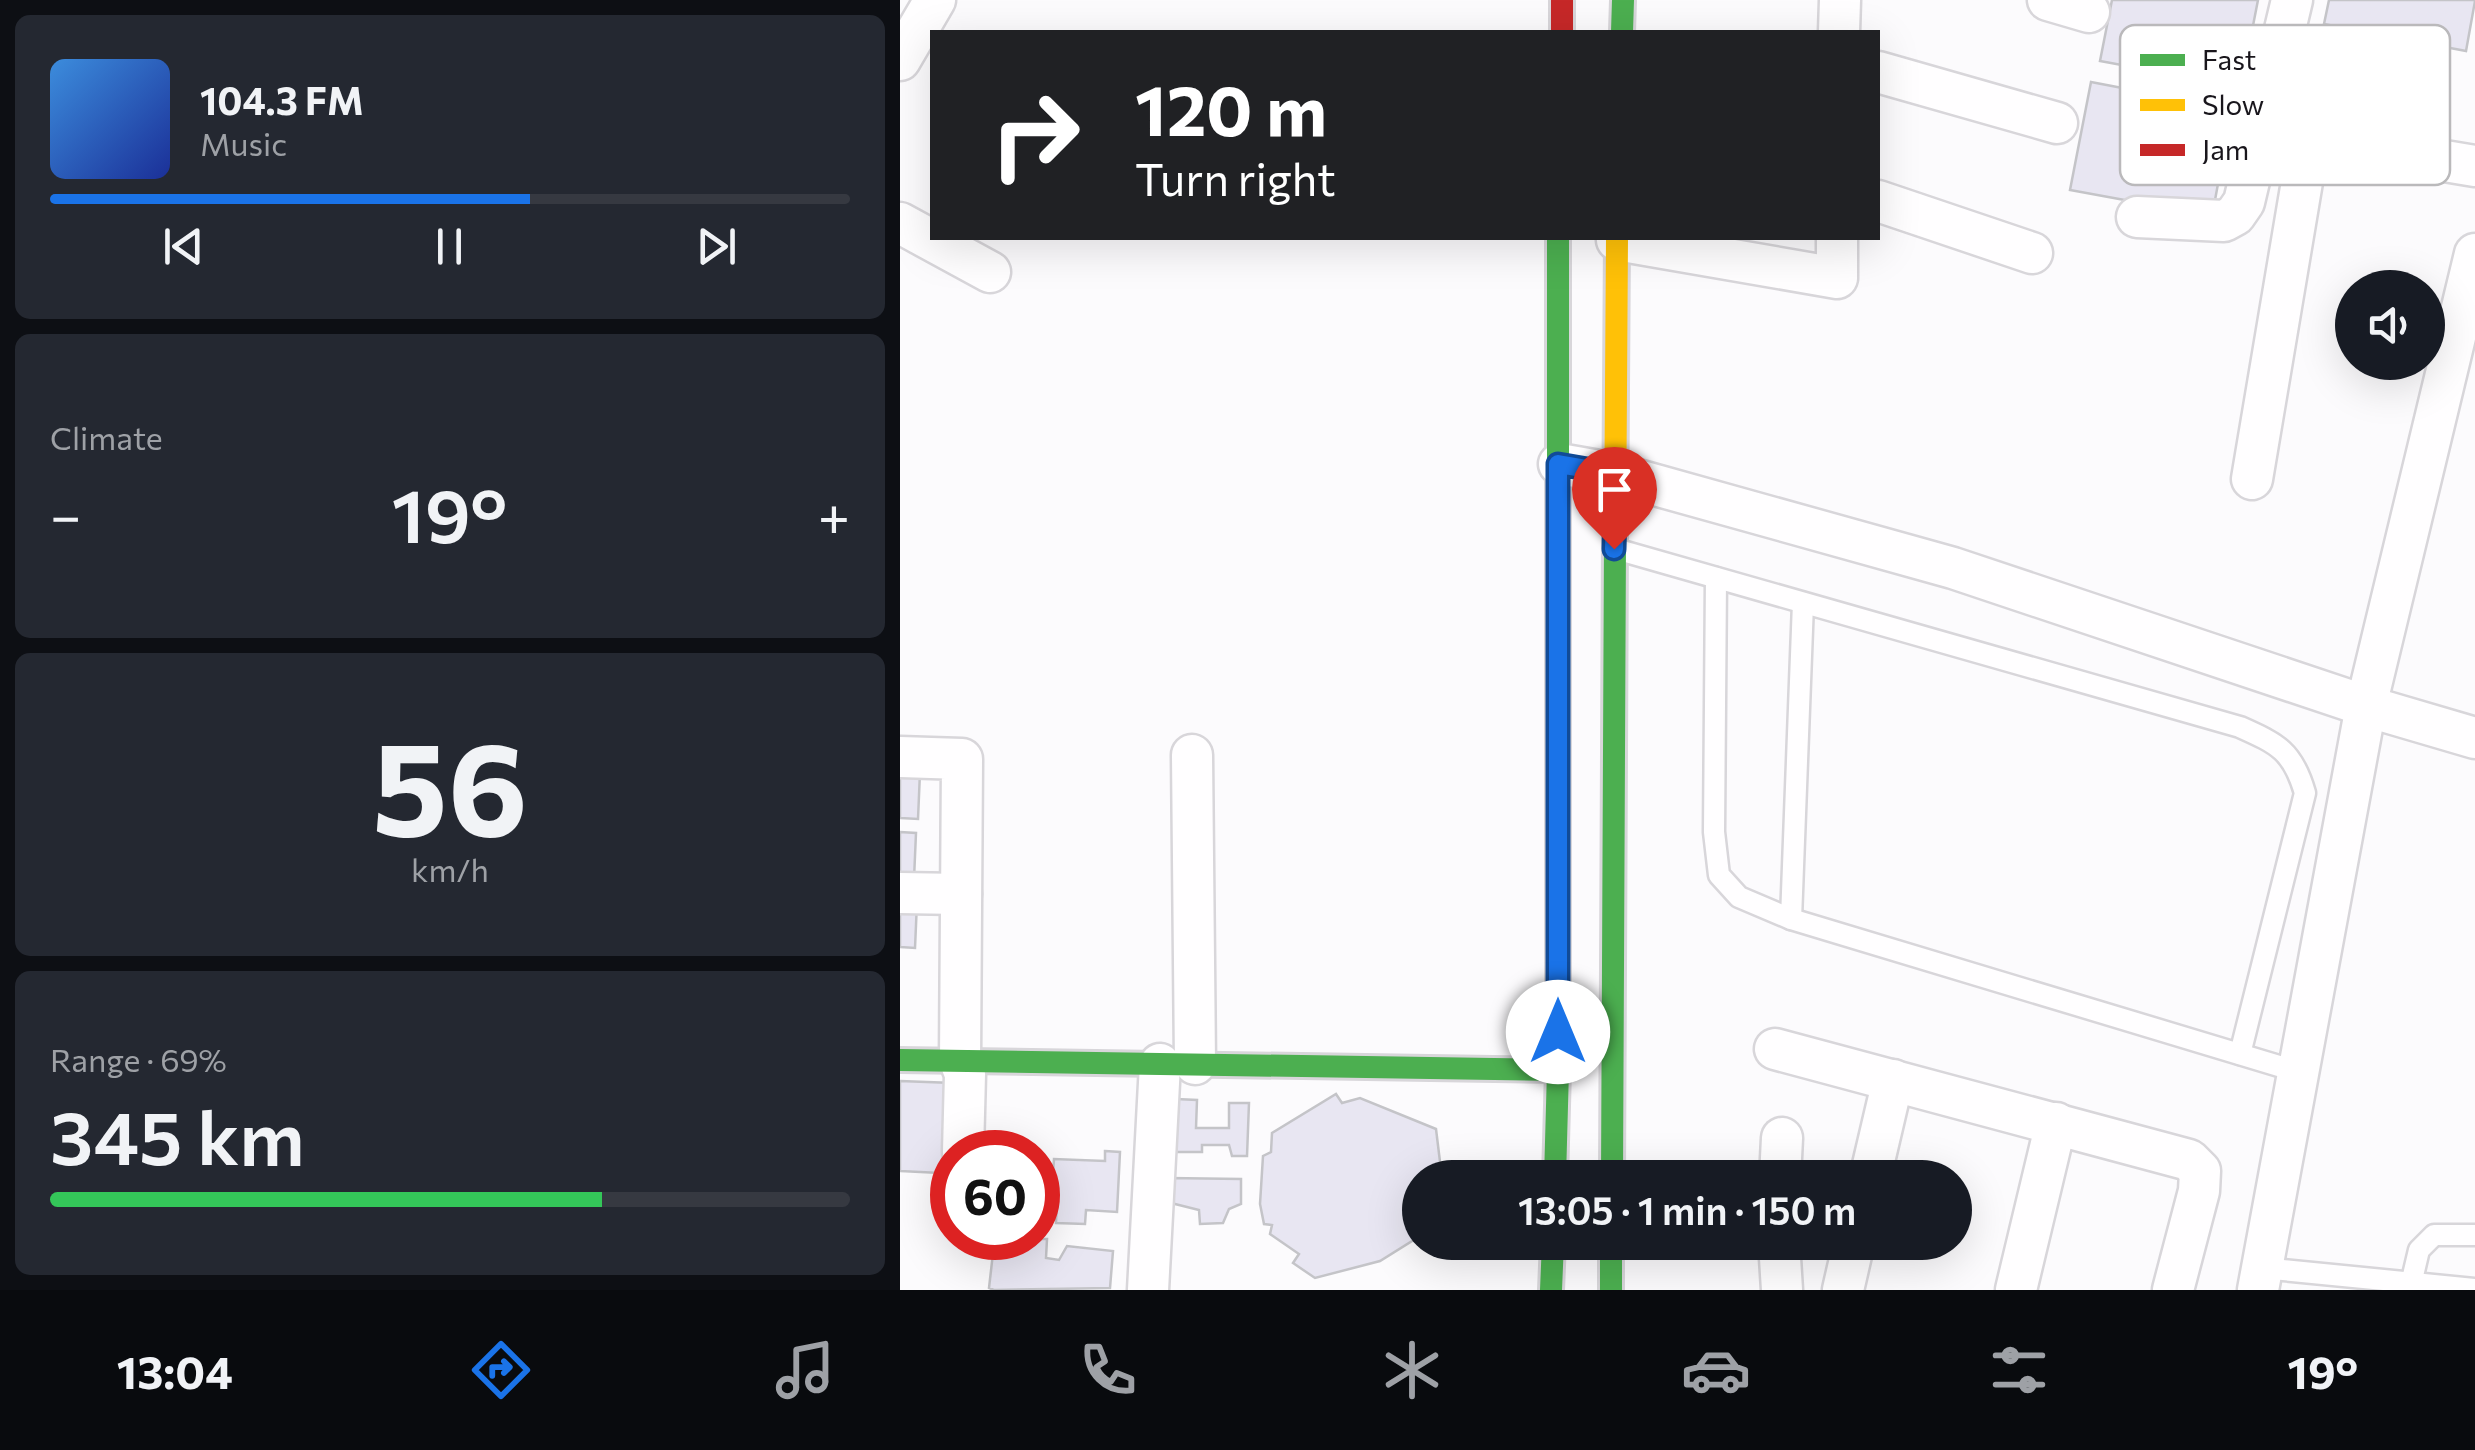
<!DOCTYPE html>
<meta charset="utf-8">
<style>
body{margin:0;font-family:Commissioner,sans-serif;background:#242831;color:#f1f3f6;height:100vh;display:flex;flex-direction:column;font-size:38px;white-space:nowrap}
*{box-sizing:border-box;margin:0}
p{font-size:32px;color:#9ea1a6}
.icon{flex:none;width:55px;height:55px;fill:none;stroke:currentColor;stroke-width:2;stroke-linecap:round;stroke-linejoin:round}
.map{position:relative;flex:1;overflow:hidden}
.side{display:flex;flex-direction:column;gap:15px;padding:15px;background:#0d0f14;width:900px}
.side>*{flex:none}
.banner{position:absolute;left:30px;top:30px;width:950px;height:210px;border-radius:0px;box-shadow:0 10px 40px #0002;background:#202124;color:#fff;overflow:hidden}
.fabs{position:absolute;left:1435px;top:270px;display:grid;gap:20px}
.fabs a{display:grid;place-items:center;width:110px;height:110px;border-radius:50%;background:#171b24;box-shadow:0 10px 40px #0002;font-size:50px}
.speed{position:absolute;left:30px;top:1130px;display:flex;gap:20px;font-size:50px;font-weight:700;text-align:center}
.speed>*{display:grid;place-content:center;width:130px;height:130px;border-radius:50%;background:#171b24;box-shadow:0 10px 40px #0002;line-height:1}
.speed .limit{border:15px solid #d22;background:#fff;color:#111}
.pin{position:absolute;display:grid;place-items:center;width:85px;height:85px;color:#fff;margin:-102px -42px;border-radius:50% 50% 50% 0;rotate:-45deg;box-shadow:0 0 10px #0007}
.pin .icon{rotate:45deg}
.me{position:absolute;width:110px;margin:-55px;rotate:0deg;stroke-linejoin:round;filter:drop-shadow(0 0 8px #0008)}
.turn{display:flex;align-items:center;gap:35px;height:210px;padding:0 40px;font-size:45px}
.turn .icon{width:130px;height:130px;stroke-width:2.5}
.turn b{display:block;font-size:70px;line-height:85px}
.big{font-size:75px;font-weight:600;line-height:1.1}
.side .card{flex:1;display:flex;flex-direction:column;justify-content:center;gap:15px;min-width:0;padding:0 35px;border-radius:15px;background:#242831}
.side .dial{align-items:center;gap:0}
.dial b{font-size:130px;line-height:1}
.song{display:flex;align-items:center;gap:30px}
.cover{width:120px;height:120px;border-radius:15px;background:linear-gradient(135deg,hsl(210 70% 55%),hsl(230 70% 35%))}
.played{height:10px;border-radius:5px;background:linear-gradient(90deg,#1a73e8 60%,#363941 60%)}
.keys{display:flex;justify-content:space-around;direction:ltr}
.heat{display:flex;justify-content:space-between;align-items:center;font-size:55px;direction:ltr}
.charge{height:15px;border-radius:8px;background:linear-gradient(90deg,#34c759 69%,#363941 0)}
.trip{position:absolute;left:502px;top:1160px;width:570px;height:100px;border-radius:50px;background:#171b24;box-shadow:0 10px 40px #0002;font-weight:600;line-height:100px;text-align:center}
.tabs{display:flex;height:160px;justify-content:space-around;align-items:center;background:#090b0e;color:#9ea1a6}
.tabs .icon{width:70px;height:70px}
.tabs .selected{color:#1a73e8}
.tabs b{font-size:45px;color:#f1f3f6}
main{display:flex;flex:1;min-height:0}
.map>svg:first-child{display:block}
.building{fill:#e8e6f2;stroke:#c4c4c8;stroke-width:2.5}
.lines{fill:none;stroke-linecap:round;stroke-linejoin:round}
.lane-casing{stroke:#d8d6da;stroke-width:25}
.street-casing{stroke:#d8d6da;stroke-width:45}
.fast-casing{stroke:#d8d6da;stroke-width:28}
.slow-casing{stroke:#d8d6da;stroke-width:28}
.jam-casing{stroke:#d8d6da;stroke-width:28}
.lane{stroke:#fffeff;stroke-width:20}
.street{stroke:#fffeff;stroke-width:40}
.fast{stroke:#4caf50;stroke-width:22}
.slow{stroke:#ffc107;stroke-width:22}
.jam{stroke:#c62828;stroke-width:22}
.route-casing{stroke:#114b97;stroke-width:25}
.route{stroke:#1a73e8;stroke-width:18}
.key{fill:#fff;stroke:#bab9bb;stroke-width:2.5}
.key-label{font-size:28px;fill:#19161c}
</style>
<main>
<section class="side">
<div class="card">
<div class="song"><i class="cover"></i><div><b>104.3 FM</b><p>Music</p></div></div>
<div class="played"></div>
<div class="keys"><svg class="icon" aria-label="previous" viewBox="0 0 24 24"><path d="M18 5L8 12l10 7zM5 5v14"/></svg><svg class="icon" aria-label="pause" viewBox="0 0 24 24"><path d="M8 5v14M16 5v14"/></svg><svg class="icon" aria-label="next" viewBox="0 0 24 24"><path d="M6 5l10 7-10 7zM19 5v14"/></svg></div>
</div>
<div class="card"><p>Climate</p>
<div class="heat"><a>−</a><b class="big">19°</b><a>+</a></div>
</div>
<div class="card dial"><b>56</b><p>km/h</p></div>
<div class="card"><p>Range · 69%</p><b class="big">345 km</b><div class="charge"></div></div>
</section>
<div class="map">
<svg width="1575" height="1290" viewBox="0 0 1575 1290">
<rect width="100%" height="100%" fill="#fcfbfd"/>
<g class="building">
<path d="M1212 0H1358L1341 87 1200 61Z"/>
<path d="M1429 0H1575V1L1566 51 1424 24Z"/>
<path d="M1191 82 1332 109 1312 216 1170 190Z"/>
<path d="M0 772H20L18 819 0 818Z"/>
<path d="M0 832 16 833 14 879 0 878Z"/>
<path d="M0 901 17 902 15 948 0 947Z"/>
<path d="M0 1081 53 1083 49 1166 40 1173 0 1171Z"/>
<path d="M436 1094 442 1103 460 1098 536 1129 542 1178H520V1236L480 1261 415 1278 393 1263 399 1254 370 1234 372 1225 364 1224 360 1204 363 1156 371 1152 372 1133Z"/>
<path d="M276 1099 297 1100 296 1128H329V1103H349L347 1156H332L329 1145H302V1152H276Z"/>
<path d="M205 1151 220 1152 217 1212 186 1210 185 1224 156 1223 157 1197H143L144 1174H153L154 1159 205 1161Z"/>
<path d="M268 1178 341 1179V1204L329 1209 323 1223 300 1224 299 1210 267 1202Z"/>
<path d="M107 1239H147L146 1258 159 1260 167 1246 213 1251 210 1288 94 1290 89 1288 93 1253Z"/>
</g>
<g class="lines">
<defs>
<g id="lane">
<path d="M719 550 1340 727C1378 744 1393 751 1405 793L1340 1054"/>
<path d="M816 578 814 832 819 875 839 897 891 919 1399 1072"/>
<path d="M891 919 903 603"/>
<path d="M1362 1268 1575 1289"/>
<path d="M1511 1284 1519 1250 1534 1235H1575"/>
</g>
<g id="street">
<path d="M1148 0 1189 12"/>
<path d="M939 32 940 0"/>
<path d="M0 60 35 0"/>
<path d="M978 72 1157 123"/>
<path d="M978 201 1132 253"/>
<path d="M1237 217 1324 221 1335 215 1344 202 1392 0"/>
<path d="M0 223 90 272"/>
<path d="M717 240 937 278V238"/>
<path d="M659 464 716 474 1053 568 1466 706 1575 738"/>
<path d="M1352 479 1407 152 1417 144 1436 143 1575 166"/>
<path d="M292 755 295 1064"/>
<path d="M0 757 62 759 60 1061 65 1074 63 1152"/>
<path d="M0 893 61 894"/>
<path d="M875 1049 1289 1160 1300 1171 1299 1191 1273 1290"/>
<path d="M880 1178 882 1138"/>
<path d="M970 1178 993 1080"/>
<path d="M879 1242 882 1290"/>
<path d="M248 1290 260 1064"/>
<path d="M943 1290 954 1242"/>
<path d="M1116 1290 1156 1123"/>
<path d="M1358 1290 1466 706 1575 254"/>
</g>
<g id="fast">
<path d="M722 32 723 0"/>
<path d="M0 1060 658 1070"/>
<path d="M655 1178 658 1070V238"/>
<path d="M712 1178 715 540"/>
<path d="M711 1242V1290"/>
<path d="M651 1290 653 1242"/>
</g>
<path id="slow" d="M715 540 717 238"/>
<path id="jam" d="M662 0V32"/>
</defs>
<use href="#lane" class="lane-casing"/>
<use href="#street" class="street-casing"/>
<use href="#fast" class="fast-casing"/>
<use href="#slow" class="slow-casing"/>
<use href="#jam" class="jam-casing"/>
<use href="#lane" class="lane"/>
<use href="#street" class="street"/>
<use href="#fast" class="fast"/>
<use href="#slow" class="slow"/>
<use href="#jam" class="jam"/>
</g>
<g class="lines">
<defs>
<path id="route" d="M658 1032V464L716 474 714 549"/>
</defs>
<use href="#route" class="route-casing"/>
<use href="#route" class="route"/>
</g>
<rect x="1220" y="25" width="330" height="160" rx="15" class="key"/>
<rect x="1240" y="54" width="45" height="12" fill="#4caf50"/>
<rect x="1240" y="99" width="45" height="12" fill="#ffc107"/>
<rect x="1240" y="144" width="45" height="12" fill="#c62828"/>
<g class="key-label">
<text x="1302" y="70">Fast</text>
<text x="1302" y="115">Slow</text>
<text x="1302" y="160">Jam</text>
</g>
</svg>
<div class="fabs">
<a><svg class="icon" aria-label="sound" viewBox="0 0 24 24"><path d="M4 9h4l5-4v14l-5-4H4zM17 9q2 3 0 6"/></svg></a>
</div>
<div class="speed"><div class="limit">60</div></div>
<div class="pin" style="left:714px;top:549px;background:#d93025"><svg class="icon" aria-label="arrive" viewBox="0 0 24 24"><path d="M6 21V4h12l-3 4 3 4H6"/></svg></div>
<svg class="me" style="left:658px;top:1032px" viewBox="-20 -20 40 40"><circle r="19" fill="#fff"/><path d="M0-13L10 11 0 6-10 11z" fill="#1a73e8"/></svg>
<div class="trip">13:05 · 1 min · 150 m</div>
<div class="banner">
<div class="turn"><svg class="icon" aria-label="right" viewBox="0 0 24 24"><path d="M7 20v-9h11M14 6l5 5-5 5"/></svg><div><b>120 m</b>Turn right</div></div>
</div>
</div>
</main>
<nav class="tabs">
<b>13:04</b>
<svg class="icon selected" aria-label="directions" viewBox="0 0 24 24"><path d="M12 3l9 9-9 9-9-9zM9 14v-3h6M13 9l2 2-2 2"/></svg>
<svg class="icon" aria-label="music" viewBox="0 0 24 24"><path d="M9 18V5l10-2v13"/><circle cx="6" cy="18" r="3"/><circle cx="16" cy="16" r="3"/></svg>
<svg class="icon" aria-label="phone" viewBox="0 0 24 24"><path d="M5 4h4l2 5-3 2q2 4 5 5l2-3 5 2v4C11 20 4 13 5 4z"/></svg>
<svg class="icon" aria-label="climate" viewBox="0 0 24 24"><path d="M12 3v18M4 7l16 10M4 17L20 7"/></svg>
<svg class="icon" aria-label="car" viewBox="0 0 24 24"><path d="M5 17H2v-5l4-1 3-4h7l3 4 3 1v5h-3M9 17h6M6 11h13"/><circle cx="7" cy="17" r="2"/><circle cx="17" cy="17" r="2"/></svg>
<svg class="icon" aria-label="filters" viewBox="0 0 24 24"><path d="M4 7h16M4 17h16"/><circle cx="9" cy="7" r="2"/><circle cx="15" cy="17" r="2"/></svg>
<b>19°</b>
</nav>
